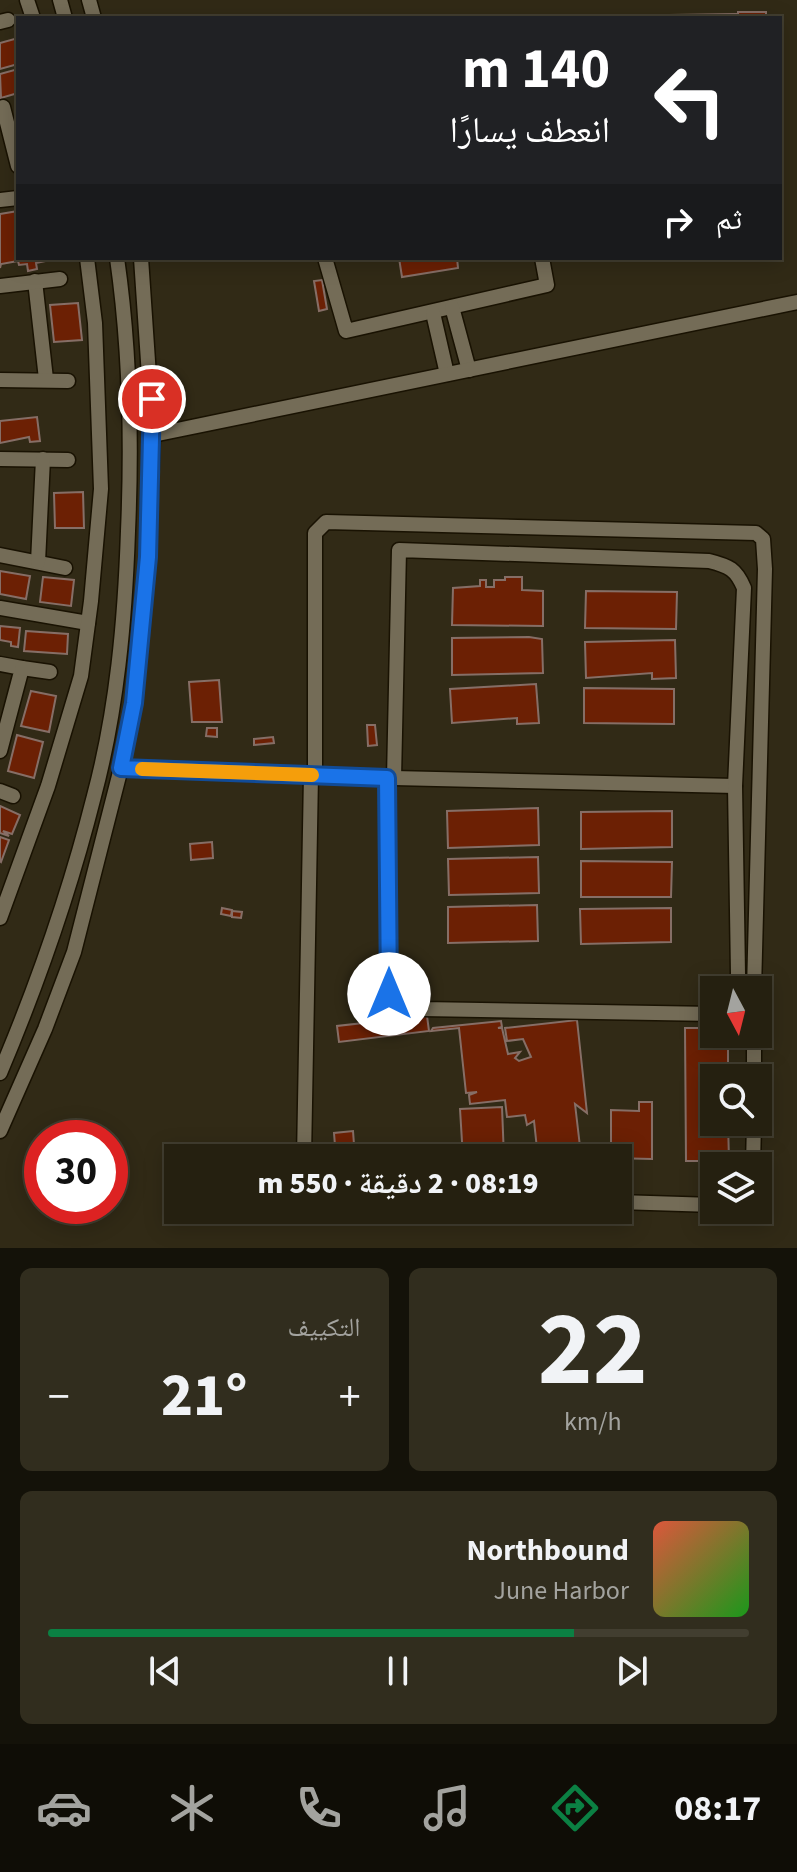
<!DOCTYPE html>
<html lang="ar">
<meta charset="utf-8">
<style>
body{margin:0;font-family:"Source Sans 3","Noto Naskh Arabic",sans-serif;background:#312d1e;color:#f1f3f6;direction:rtl;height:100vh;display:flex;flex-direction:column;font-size:30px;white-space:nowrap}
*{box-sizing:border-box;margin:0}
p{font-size:26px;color:#a3a39f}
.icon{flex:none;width:44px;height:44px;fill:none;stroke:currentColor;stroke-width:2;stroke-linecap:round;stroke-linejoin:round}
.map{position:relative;height:1248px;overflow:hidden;direction:ltr}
.panel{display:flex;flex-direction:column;gap:20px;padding:20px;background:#141209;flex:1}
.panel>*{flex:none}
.banner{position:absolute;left:16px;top:16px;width:766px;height:244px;border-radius:0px;box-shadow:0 4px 20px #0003,0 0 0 2px #423e30;direction:rtl;background:#202124;color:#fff;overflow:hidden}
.needle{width:52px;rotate:173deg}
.controls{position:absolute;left:700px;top:976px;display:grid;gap:16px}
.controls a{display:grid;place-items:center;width:72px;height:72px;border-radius:0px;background:#252010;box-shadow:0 4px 20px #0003,0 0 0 2px #423e30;font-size:40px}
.speed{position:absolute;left:24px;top:1120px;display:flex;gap:16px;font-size:40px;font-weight:700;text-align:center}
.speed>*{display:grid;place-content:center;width:104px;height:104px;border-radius:50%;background:#252010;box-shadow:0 4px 20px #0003,0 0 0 2px #423e30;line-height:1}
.speed .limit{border:12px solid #d22;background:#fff;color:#111}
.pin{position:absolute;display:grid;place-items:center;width:68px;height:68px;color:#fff;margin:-34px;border:4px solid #fff;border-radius:50%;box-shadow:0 2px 8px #0007}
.me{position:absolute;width:88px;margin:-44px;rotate:0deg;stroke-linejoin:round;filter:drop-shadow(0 0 6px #0008)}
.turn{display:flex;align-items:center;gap:28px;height:168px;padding:0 40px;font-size:36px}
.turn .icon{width:104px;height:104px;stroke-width:2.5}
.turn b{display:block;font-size:56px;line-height:68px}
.then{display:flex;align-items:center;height:76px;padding:0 40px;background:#0003;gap:16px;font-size:30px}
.big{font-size:60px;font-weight:800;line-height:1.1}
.panel .tile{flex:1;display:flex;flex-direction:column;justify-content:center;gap:12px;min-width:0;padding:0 28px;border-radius:12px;background:#312d1e}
.panel .dial{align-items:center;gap:0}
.dial b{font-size:104px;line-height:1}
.song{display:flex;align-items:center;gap:24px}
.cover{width:96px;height:96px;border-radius:12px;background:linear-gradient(135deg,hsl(10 70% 55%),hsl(120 70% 35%))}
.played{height:8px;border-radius:4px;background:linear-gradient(90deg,#0b8043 75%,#423e30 75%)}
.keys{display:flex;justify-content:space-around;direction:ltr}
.heat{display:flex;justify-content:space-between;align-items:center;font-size:44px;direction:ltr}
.panel .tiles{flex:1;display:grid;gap:20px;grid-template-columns:1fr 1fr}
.tile:last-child{grid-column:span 2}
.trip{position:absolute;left:164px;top:1144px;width:468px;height:80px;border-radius:0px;background:#252010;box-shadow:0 4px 20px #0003,0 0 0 2px #423e30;font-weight:800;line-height:80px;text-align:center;direction:rtl}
.tabs{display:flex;height:128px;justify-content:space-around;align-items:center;background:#0f0d06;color:#a3a39f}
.tabs .icon{width:56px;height:56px}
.tabs .current{color:#0b8043}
.tabs b{font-size:36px;color:#f1f3f6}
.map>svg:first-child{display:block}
.building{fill:#6c2004;stroke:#866e66;stroke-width:2}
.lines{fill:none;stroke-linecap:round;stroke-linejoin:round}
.minor-casing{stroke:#191202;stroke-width:17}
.minor{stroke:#746c57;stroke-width:14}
.route-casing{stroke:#114b97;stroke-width:20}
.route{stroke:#1a73e8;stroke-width:14}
.slow{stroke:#f59e0b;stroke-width:14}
</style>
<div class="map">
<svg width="797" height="1248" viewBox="0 0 797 1248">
<rect width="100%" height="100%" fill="#312a16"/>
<g class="building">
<rect x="738" y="12" width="28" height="6"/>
<path d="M736 14V18H670V15Z"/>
<path d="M18 38V64L0 69V43Z"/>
<path d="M18 69V93L1 98 0 74Z"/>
<path d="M18 211V258H46V261L36 263 37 269 28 271 27 264 19 265 18 261 1 264 0 268V214Z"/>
<path d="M399 258H457L458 268 402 277Z"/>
<path d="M322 280 327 309 319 311 314 281Z"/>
<path d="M78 303 82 340 54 342 50 305Z"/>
<path d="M37 417 40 441 30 442 29 437 0 443V421Z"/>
<path d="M83 492 84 528H55L54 493Z"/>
<path d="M0 571 30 576 26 599 0 594Z"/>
<path d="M43 577 74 580 71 606 40 602Z"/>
<path d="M505 577H522V590L543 591V626L452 625 453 588 480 586V580H486V587H494V580H505Z"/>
<path d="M586 591 677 592 676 629 585 628Z"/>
<path d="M0 626 20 628 18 647 11 646V642L0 640Z"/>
<path d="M26 631 68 634 67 654 24 651Z"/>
<path d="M529 637 542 639 543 673 452 675V638Z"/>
<path d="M675 640 676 678 652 679V673L586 678 585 642Z"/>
<path d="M219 680 222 722H192L189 682Z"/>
<path d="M536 684 539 723 517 724V718L452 723 450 689Z"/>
<path d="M584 688 674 689V724L584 723Z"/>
<path d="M31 691 56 696 49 732 21 726Z"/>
<path d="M367 725H375L377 745 368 746Z"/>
<path d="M207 728H217V737L206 736Z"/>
<path d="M17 735 43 742 34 778 8 771Z"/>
<path d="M273 737 274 743 254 745V739Z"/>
<path d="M0 806 20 815 12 834 3 831 9 836 0 833Z"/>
<path d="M538 808 539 845 448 848 447 811Z"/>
<path d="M672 811V847L581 849V812Z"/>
<path d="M0 837 9 840 1 862 0 861Z"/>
<path d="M212 842 213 858 191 860 190 844Z"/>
<path d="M538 857 539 893 449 895 448 859Z"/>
<path d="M581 861 672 862 671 897H581Z"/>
<path d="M537 905 538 941 448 943V907Z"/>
<path d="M222 908 232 910 231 916 221 914Z"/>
<path d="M671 908V942L581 944 580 909Z"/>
<path d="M232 911 242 912 241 918 232 917Z"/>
<path d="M427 1016 429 1031 339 1042 337 1026Z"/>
<path d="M577 1020 587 1113 575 1104 581 1155 552 1158H538L534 1121 527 1125 525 1115 507 1117 505 1100 470 1104 469 1095 477 1092 466 1093 459 1028 431 1031 433 1028 501 1021 502 1027 498 1028H502L508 1054 520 1052 515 1058 519 1061 531 1057 523 1039 507 1041 505 1028Z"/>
<path d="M685 1028H714V1034H728V1078H714V1122H728L729 1161H686Z"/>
<path d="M639 1102H652V1159L611 1158V1110L639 1111Z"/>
<path d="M502 1107 504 1158H463L460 1109Z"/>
<path d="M353 1131 355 1158H336L334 1133Z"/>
</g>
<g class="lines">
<defs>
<g id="minor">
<path d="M27 0 33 18"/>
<path d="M60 0 65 18"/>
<path d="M89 0 94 18"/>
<path d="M0 22 8 20"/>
<path d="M3 107 18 166"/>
<path d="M0 200 18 198"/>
<path d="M325 258 346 331 547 285 542 258"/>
<path d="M35 281 46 379"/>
<path d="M0 286 60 279"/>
<path d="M452 307 469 370"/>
<path d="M433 313 447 374"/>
<path d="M0 380 68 381"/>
<path d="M153 435 797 302"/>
<path d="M0 459 68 460"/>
<path d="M0 555 65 568"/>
<path d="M38 562 43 459"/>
<path d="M0 608 88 623"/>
<path d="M0 664 22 668 0 751"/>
<path d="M22 668 50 672"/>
<path d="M121 768 394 778 735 786"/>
<path d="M315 775V533L326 522 756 533 763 539 765 569 754 990"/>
<path d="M387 778 389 994 401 1004 422 1009 714 1014"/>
<path d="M394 778 399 550 709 561C729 566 736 569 744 588L735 786 738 974 735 990"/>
<path d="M0 791 13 796"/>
<path d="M0 918 48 786 81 676 91 601 101 489 95 323 87 258"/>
<path d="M0 1073C38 983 70 891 94 796 117 710 125 620 128 531 132 439 130 349 117 258"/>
<path d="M754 1078V1034"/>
<path d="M0 1131 45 1029 74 952 121 768 134 703 148 557 153 435 141 258"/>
<path d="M304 1158 311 775"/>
<path d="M753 1166 754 1122"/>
<path d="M618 1202 714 1205"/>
</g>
</defs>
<use href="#minor" class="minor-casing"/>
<use href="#minor" class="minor"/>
</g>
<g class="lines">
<defs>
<path id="route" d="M152 399 148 557 134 703 121 768 387 778 389 994"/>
</defs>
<use href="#route" class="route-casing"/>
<use href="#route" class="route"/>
<path class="slow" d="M142 769 312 775"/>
</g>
</svg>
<div class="controls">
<a><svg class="needle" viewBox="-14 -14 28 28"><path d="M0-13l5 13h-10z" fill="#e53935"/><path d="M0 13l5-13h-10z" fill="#a3a39f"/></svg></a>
<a><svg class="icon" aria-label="search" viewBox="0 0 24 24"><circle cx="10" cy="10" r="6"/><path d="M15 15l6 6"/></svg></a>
<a><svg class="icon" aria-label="layers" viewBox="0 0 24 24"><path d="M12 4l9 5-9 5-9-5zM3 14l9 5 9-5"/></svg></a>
</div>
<div class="speed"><div class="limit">30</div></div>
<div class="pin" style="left:152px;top:399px;background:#d93025"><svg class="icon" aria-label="arrive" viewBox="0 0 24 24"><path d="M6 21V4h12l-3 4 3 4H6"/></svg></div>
<svg class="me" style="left:389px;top:994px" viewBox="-20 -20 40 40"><circle r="19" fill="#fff"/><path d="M0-13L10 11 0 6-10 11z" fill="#1a73e8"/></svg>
<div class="trip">08:19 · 2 دقيقة · 550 m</div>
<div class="banner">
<div class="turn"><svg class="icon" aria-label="left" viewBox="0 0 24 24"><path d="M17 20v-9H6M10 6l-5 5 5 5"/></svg><div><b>140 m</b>انعطف يسارًا</div></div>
<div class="then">ثم<svg class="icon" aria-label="right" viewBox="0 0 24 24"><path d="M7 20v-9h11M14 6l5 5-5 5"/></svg></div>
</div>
</div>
<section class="panel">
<div class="tiles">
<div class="tile dial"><b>22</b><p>km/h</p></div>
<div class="tile"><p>التكييف</p>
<div class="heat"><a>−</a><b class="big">21°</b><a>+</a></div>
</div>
<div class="tile">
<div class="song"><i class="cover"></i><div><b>Northbound</b><p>June Harbor</p></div></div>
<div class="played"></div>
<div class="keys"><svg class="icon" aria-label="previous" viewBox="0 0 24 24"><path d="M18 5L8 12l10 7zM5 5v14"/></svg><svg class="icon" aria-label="pause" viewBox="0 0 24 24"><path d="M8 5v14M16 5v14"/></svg><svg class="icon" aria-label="next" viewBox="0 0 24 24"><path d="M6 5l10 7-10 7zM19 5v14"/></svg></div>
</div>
</div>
</section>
<nav class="tabs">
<b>08:17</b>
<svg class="icon current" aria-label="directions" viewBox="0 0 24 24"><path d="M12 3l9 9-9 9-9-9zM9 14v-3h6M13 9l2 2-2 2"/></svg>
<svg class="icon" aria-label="music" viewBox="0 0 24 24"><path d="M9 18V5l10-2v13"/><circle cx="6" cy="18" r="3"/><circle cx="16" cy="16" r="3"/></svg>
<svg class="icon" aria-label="phone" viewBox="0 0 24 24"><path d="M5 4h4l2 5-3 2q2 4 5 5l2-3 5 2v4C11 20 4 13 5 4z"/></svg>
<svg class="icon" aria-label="climate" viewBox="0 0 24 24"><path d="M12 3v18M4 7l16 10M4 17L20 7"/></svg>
<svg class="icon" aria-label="car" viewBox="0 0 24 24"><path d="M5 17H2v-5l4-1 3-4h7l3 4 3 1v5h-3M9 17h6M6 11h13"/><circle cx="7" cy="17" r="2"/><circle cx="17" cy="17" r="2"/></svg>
</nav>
